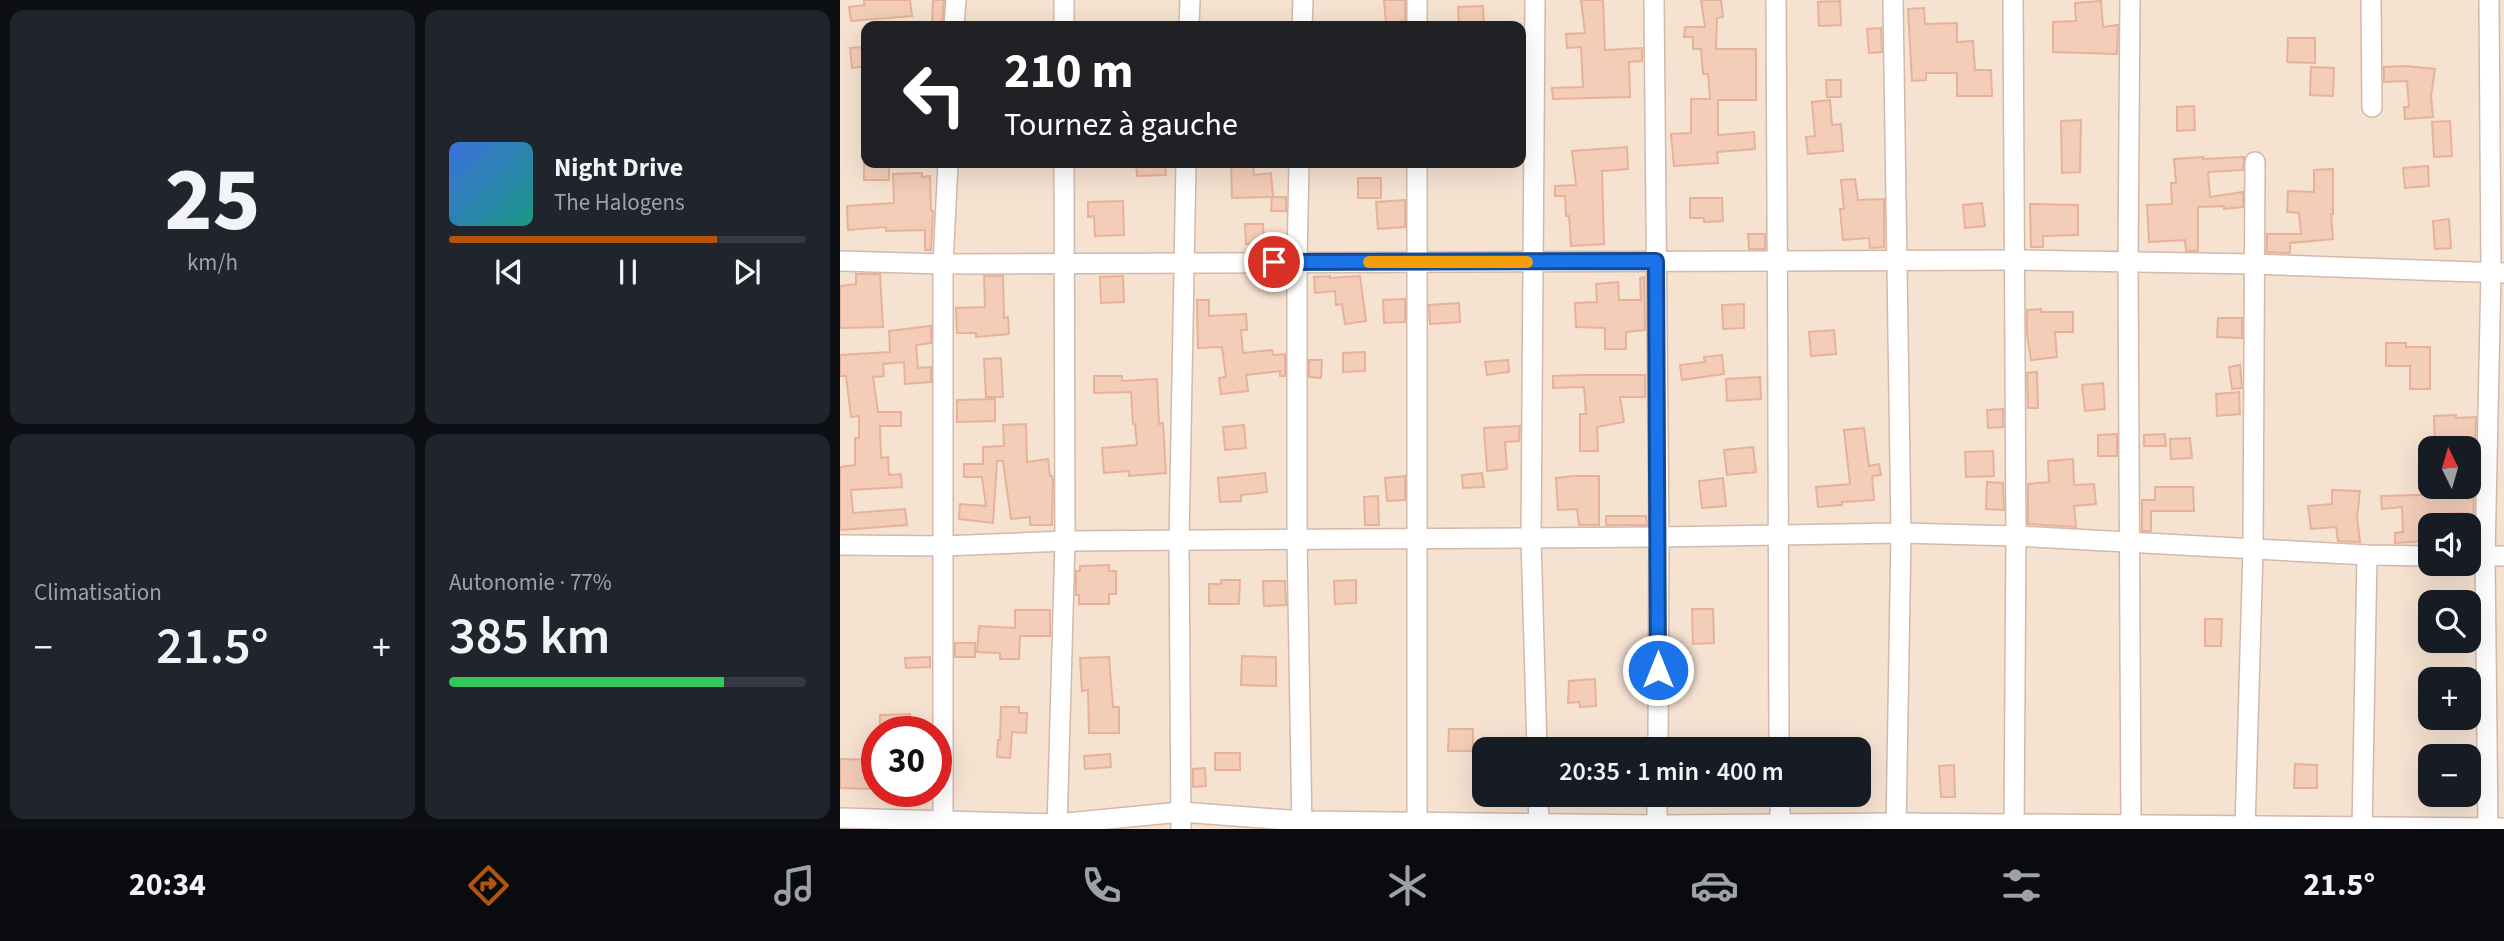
<!DOCTYPE html>
<html lang="fr">
<meta charset="utf-8">
<style>
body{margin:0;font-family:"Source Sans 3",sans-serif;background:#20242c;color:#f1f3f6;height:100vh;display:flex;flex-direction:column;font-size:26px;white-space:nowrap}
*{box-sizing:border-box;margin:0}
p{font-size:23px;color:#9ea1a6}
.icon{flex:none;width:38px;height:38px;fill:none;stroke:currentColor;stroke-width:2;stroke-linecap:round;stroke-linejoin:round}
.map{position:relative;flex:1;overflow:hidden}
.sheet{display:flex;flex-direction:column;gap:10px;padding:10px;background:#0d0f14;width:840px}
.sheet>*{flex:none}
.hud{position:absolute;left:21px;top:21px;width:665px;height:147px;border-radius:14px;box-shadow:0 7px 28px #0002;background:#202124;color:#fff;overflow:hidden}
.needle{width:46px;rotate:355deg}
.buttons{position:absolute;left:1578px;top:436px;display:grid;gap:14px}
.buttons a{display:grid;place-items:center;width:63px;height:63px;border-radius:14px;background:#171b24;box-shadow:0 7px 28px #0002;font-size:35px}
.speed{position:absolute;left:21px;top:716px;display:flex;gap:14px;font-size:35px;font-weight:700;text-align:center}
.speed>*{display:grid;place-content:center;width:91px;height:91px;border-radius:50%;background:#171b24;box-shadow:0 7px 28px #0002;line-height:1}
.speed .limit{border:10px solid #d22;background:#fff;color:#111}
.pin{position:absolute;display:grid;place-items:center;width:60px;height:60px;color:#fff;margin:-30px;border:4px solid #fff;border-radius:50%;box-shadow:0 2px 7px #0007}
.me{position:absolute;width:77px;margin:-38px;rotate:0deg;stroke-linejoin:round;filter:drop-shadow(0 0 5px #0008)}
.turn{display:flex;align-items:center;gap:24px;height:147px;padding:0 28px;font-size:32px}
.turn .icon{width:91px;height:91px;stroke-width:2.5}
.turn b{display:block;font-size:49px;line-height:60px}
.big{font-size:52px;font-weight:600;line-height:1.1}
.sheet .widget{flex:1;display:flex;flex-direction:column;justify-content:center;gap:10px;min-width:0;padding:0 24px;border-radius:14px;background:#20242c}
.sheet .dial{align-items:center;gap:0}
.dial b{font-size:91px;line-height:1}
.song{display:flex;align-items:center;gap:21px}
.cover{width:84px;height:84px;border-radius:10px;background:linear-gradient(135deg,hsl(220 70% 55%),hsl(170 70% 35%))}
.played{height:7px;border-radius:4px;background:linear-gradient(90deg,#b45309 75%,#363941 75%)}
.keys{display:flex;justify-content:space-around;direction:ltr}
.heat{display:flex;justify-content:space-between;align-items:center;font-size:38px;direction:ltr}
.charge{height:10px;border-radius:5px;background:linear-gradient(90deg,#34c759 77%,#363941 0)}
.sheet .tiles{flex:1;display:grid;gap:10px;grid-template-columns:repeat(2,1fr)}
.trip{position:absolute;left:632px;top:737px;width:399px;height:70px;border-radius:14px;background:#171b24;box-shadow:0 7px 28px #0002;font-weight:600;line-height:70px;text-align:center}
.menu{display:flex;height:112px;justify-content:space-around;align-items:center;background:#090b0e;color:#9ea1a6}
.menu .icon{width:49px;height:49px}
.menu .on{color:#b45309}
.menu b{font-size:32px;color:#f1f3f6}
main{display:flex;flex:1;min-height:0}
.map>svg:first-child{display:block}
.residential{fill:#f5e2d1;fill-rule:evenodd}
.building{fill:#f4cdb9;stroke:#e7b299;stroke-width:2}
.lines{fill:none;stroke-linecap:round;stroke-linejoin:round}
.minor-casing{stroke:#d1baac;stroke-width:22}
.minor{stroke:#fff;stroke-width:19}
.route-casing{stroke:#114b97;stroke-width:18}
.route{stroke:#1a73e8;stroke-width:12}
.slow{stroke:#f59e0b;stroke-width:12}
</style>
<main>
<section class="sheet">
<div class="tiles">
<div class="widget dial"><b>25</b><p>km/h</p></div>
<div class="widget">
<div class="song"><i class="cover"></i><div><b>Night Drive</b><p>The Halogens</p></div></div>
<div class="played"></div>
<div class="keys"><svg class="icon" aria-label="previous" viewBox="0 0 24 24"><path d="M18 5L8 12l10 7zM5 5v14"/></svg><svg class="icon" aria-label="pause" viewBox="0 0 24 24"><path d="M8 5v14M16 5v14"/></svg><svg class="icon" aria-label="next" viewBox="0 0 24 24"><path d="M6 5l10 7-10 7zM19 5v14"/></svg></div>
</div>
<div class="widget"><p>Climatisation</p>
<div class="heat"><a>−</a><b class="big">21.5°</b><a>+</a></div>
</div>
<div class="widget"><p>Autonomie · 77%</p><b class="big">385 km</b><div class="charge"></div></div>
</div>
</section>
<div class="map">
<svg width="1664" height="829" viewBox="0 0 1664 829">
<rect width="100%" height="100%" fill="#fdf1e2"/>
<path class="residential" d="M0 0H1664V828L0 829ZM26 26H681V163H26ZM1591 448H1629V486H1591ZM1591 525H1629V564H1591ZM1591 602H1629V640H1591ZM1591 679H1629V718H1591ZM37 732H96V791H37ZM644 749H1018V794H644ZM1591 756H1629V794H1591Z"/>
<g class="building">
<path d="M24 0H70L72 16 11 21 9 7 24 5Z"/>
<path d="M93 0H104L102 26H92Z"/>
<path d="M544 0H565V21L546 23Z"/>
<path d="M741 0H763L765 50 802 48V61L789 62 790 97 713 99 712 88 743 87 741 47 727 48 726 34 745 33Z"/>
<path d="M861 0H881L883 17 877 18 876 49H916V100H878V135L914 132 915 149 877 152 878 163 834 166 831 134 851 133V99H870L868 74H863L861 49H853V37H844L845 27H865Z"/>
<path d="M1000 1 1001 25 979 26 978 2Z"/>
<path d="M1261 1 1263 27 1278 25 1277 54 1213 52V22L1236 21 1235 3Z"/>
<path d="M643 6 644 26H619L618 7Z"/>
<path d="M1084 8 1085 24 1117 23V42L1133 41 1135 70H1151L1152 96H1117V73H1086V80L1072 81 1068 9Z"/>
<path d="M1041 28 1042 52 1029 53 1027 29Z"/>
<path d="M1448 38H1475V63L1447 62Z"/>
<path d="M26 47V66L12 68 10 48Z"/>
<path d="M1565 66 1595 69 1591 96 1593 117 1565 119 1564 107H1569L1567 81 1544 82V67Z"/>
<path d="M1471 67 1494 68 1493 96 1470 95Z"/>
<path d="M986 80H1001V97H987Z"/>
<path d="M990 100 992 125 1001 124 1003 151 968 154 966 137 975 136 972 102Z"/>
<path d="M1354 106 1355 130 1337 131V107Z"/>
<path d="M1241 120 1240 172 1222 173 1221 121Z"/>
<path d="M1610 121 1612 156 1594 157 1592 122Z"/>
<path d="M787 147 788 169 762 171 764 244 731 246 729 216H726L725 196H715V186L736 185 732 151Z"/>
<path d="M1363 157V159L1404 157 1403 170 1368 172 1370 197 1403 192V207L1384 209V206L1358 207V251H1346L1345 240 1309 242 1307 205 1332 204 1331 183H1336L1334 159Z"/>
<rect x="24" y="163" width="25" height="17"/>
<path d="M296 163H325L326 175 297 176Z"/>
<path d="M391 163H413L414 175 431 173 433 197 392 198Z"/>
<path d="M1588 166 1589 186 1565 188 1563 168Z"/>
<path d="M1493 169V214H1491L1493 239 1450 243V253L1427 252V234H1461L1459 213 1447 212 1448 191 1474 192V170Z"/>
<path d="M82 173V177L90 176 91 211H93L91 250H85V230L46 231V227L8 230 7 206 54 203 53 174Z"/>
<rect x="518" y="178" width="23" height="20"/>
<path d="M1015 179 1018 200 1044 199V247L1030 248 1029 238 1003 240 1000 209H1004L1001 180Z"/>
<path d="M432 197H446V211H431Z"/>
<path d="M850 198H882L883 221 864 222V218H850Z"/>
<path d="M565 200V227L538 229 536 202Z"/>
<path d="M283 201 284 235 255 236 254 216 248 217V202Z"/>
<path d="M1142 203 1145 226 1125 228 1123 205Z"/>
<path d="M1190 204 1238 205V235L1203 236V247H1191Z"/>
<path d="M1609 219 1611 248 1595 249 1593 221Z"/>
<path d="M405 224H423L424 243 406 244Z"/>
<path d="M908 234H925V249H909Z"/>
<path d="M16 274H40L43 327 0 328V286L16 284Z"/>
<path d="M144 276H163L164 318 168 317 169 334 136 337V333H117L116 308 145 307Z"/>
<path d="M283 276 284 302 261 303 260 277Z"/>
<path d="M490 276V278L520 276 526 321 505 324 502 304 496 305 495 291 475 293 474 277Z"/>
<path d="M804 277 805 330 786 332V349H765V328L736 327 735 303 757 302 756 284 778 282 779 300H801L800 278Z"/>
<path d="M565 299V322L544 323 543 300Z"/>
<path d="M357 300H369V316L406 314 407 330H401L403 353 432 350 433 355 445 354V376H440V371L406 375 408 391 381 394 379 378 386 377 382 347 358 348Z"/>
<path d="M619 303 620 322 590 324 589 305Z"/>
<path d="M904 304V328L883 329 882 305Z"/>
<path d="M1201 309V312H1233V332H1215L1217 357 1191 360 1187 334V310Z"/>
<path d="M1378 318H1402V338L1377 337Z"/>
<path d="M91 326V343L76 345 78 368 91 367V382L65 384 64 362 43 364 44 376 33 377 38 412H61V426H40L41 458 48 457 49 475 61 474 62 487 11 490 13 513 65 509 67 525 0 530V467L15 465V438H19V416L11 417 6 376H0V355L50 352 49 331Z"/>
<path d="M994 330 996 354 971 356 969 332Z"/>
<path d="M1546 343H1566V347H1590V389H1570V366H1546Z"/>
<path d="M525 352V371L503 372V353Z"/>
<path d="M882 355 884 374 842 380 840 365 865 362 864 357Z"/>
<path d="M161 358 163 397H146L144 359Z"/>
<path d="M469 360H482L481 378 469 377Z"/>
<path d="M668 360 669 372 647 375 645 362Z"/>
<path d="M1400 365 1402 388 1392 389 1389 367Z"/>
<path d="M1197 372 1198 408H1188L1187 373Z"/>
<path d="M741 375H805V397H780L784 422 757 427 758 451H740V414H746L744 387 713 388V376Z"/>
<path d="M254 376H282V381L317 379 319 424 323 423 326 473 289 476V471L264 473 262 448 297 445 295 424H293L291 392 254 393Z"/>
<path d="M920 377 921 399 887 401 886 379Z"/>
<path d="M1263 383 1265 409 1245 411 1242 385Z"/>
<path d="M1399 392 1400 414 1377 416 1376 394Z"/>
<path d="M155 399V421L117 422V400Z"/>
<path d="M1163 409V427L1148 428 1147 410Z"/>
<path d="M1616 415V418L1636 417 1635 444H1616V448H1595L1594 416Z"/>
<path d="M186 424 187 462 208 459 210 476H212L213 482 212 525H190V517L171 519 163 461H157L153 523 119 519 120 504 146 506 142 477H124V464H143V447L164 446 163 425Z"/>
<path d="M404 425 406 448 385 450 383 427Z"/>
<path d="M680 426 679 441 665 442 667 469 647 471 644 428Z"/>
<path d="M1024 428 1029 466 1039 464 1041 475 1032 476 1034 500 1002 502V505L978 507 976 487 1010 484 1004 430Z"/>
<path d="M1277 434V456H1258V435Z"/>
<path d="M1325 434 1326 446H1304V435Z"/>
<path d="M1350 438 1352 458 1331 459 1330 439Z"/>
<path d="M913 447 916 472 887 475 884 450Z"/>
<path d="M1153 451 1154 476 1126 477 1125 452Z"/>
<path d="M1233 459 1234 485 1254 484 1256 504 1234 506 1236 527 1188 524V484L1209 482 1208 461Z"/>
<path d="M425 473 427 492 401 495V501L380 502 378 478Z"/>
<path d="M642 473 644 487 623 488 622 475Z"/>
<path d="M1629 473H1634L1633 540H1629L1627 517H1622V513L1589 515 1588 541 1555 543V533L1563 532 1562 507 1542 509 1541 496 1617 494V486H1629Z"/>
<path d="M565 476V500L547 501 545 478Z"/>
<path d="M734 476H759V525H739L737 509 718 510 716 478Z"/>
<path d="M883 478 886 506 862 508 859 481Z"/>
<path d="M1147 482 1163 483 1164 510 1146 509Z"/>
<path d="M1315 487H1353L1354 511H1311V531H1302V500H1315Z"/>
<path d="M1492 490 1520 491 1517 517 1520 542 1498 541 1496 527 1471 529 1468 506 1492 504Z"/>
<path d="M538 496 539 525H525L524 497Z"/>
<path d="M766 516H806L807 525H766Z"/>
<path d="M269 565V571H276V594H269V604H239V595H236V571H240V566Z"/>
<path d="M381 580H400L399 604H369V584H381Z"/>
<path d="M516 580V603L495 604 494 581Z"/>
<path d="M423 581H445L446 605 424 606Z"/>
<path d="M852 609H873L874 643 853 644Z"/>
<path d="M175 610H210V636H180L179 659H160V653L137 652 139 626 175 628Z"/>
<path d="M1365 619H1382L1381 646H1365Z"/>
<rect x="115" y="643" width="20" height="14"/>
<path d="M402 656 436 657V686L401 685Z"/>
<path d="M90 657V667L66 668 65 658Z"/>
<path d="M269 657 273 707H279V733H249L248 690 242 691 240 658Z"/>
<path d="M755 679 756 706 740 707 739 702 728 703 729 681Z"/>
<path d="M161 707H179V713H187L186 733 172 732 170 758 157 757 158 740H160Z"/>
<path d="M70 714V732H40V715Z"/>
<path d="M609 729H633V751H608Z"/>
<rect x="375" y="753" width="25" height="17"/>
<path d="M270 754 271 767 245 769 244 756Z"/>
<path d="M0 759 37 760V789L0 788Z"/>
<path d="M1455 764 1477 765V788H1454Z"/>
<path d="M1114 765 1115 797H1101L1099 766Z"/>
<path d="M365 768 366 786 353 787V769Z"/>
</g>
<g class="lines">
<defs>
<g id="minor">
<path d="M224 0V26"/>
<path d="M695 0 691 538 697 749"/>
<path d="M814 0 819 537 818 749"/>
<path d="M936 0C939 250 937 499 939 749"/>
<path d="M1053 0 1061 533 1056 829"/>
<path d="M1173 0 1176 536 1174 829"/>
<path d="M1290 0 1288 262 1291 829"/>
<path d="M1531 0 1532 107"/>
<path d="M114 26 116 0"/>
<path d="M349 26 350 0"/>
<path d="M462 26 463 0"/>
<path d="M577 26V0"/>
<path d="M459 163 457 262V539L462 829"/>
<path d="M577 163V829"/>
<path d="M0 261 103 264 1175 260 1414 264 1664 273"/>
<path d="M0 545 104 546 225 541 819 537 1061 533 1176 536 1527 555 1591 556"/>
<path d="M1629 556H1664"/>
<path d="M698 794 699 829"/>
<path d="M940 794V829"/>
<path d="M0 818 216 824 341 812 462 821 817 825 1056 823 1664 828"/>
<path d="M103 829V264L108 163"/>
<path d="M217 829 225 541 224 163"/>
<path d="M341 829 339 540 346 163"/>
<path d="M817 829V794"/>
<path d="M1405 829 1413 548 1415 162"/>
<path d="M1522 829 1527 555"/>
<path d="M1648 829 1645 556 1651 272 1649 0"/>
</g>
</defs>
<use href="#minor" class="minor-casing"/>
<use href="#minor" class="minor"/>
</g>
<g class="lines">
<defs>
<path id="route" d="M434 262 816 261 818 670"/>
</defs>
<use href="#route" class="route-casing"/>
<use href="#route" class="route"/>
<path class="slow" d="M529 262H687"/>
</g>
</svg>
<div class="buttons">
<a><svg class="needle" viewBox="-14 -14 28 28"><path d="M0-13l5 13h-10z" fill="#e53935"/><path d="M0 13l5-13h-10z" fill="#9ea1a6"/></svg></a>
<a><svg class="icon" aria-label="sound" viewBox="0 0 24 24"><path d="M4 9h4l5-4v14l-5-4H4zM17 9q2 3 0 6"/></svg></a>
<a><svg class="icon" aria-label="search" viewBox="0 0 24 24"><circle cx="10" cy="10" r="6"/><path d="M15 15l6 6"/></svg></a>
<a>+</a>
<a>−</a>
</div>
<div class="speed"><div class="limit">30</div></div>
<div class="pin" style="left:434px;top:262px;background:#d93025"><svg class="icon" aria-label="arrive" viewBox="0 0 24 24"><path d="M6 21V4h12l-3 4 3 4H6"/></svg></div>
<svg class="me" style="left:818px;top:670px" viewBox="-20 -20 40 40"><circle r="17" fill="#1a73e8" stroke="#fff" stroke-width="3"/><path d="M0-11L8 9 0 5-8 9z" fill="#fff"/></svg>
<div class="trip">20:35 · 1 min · 400 m</div>
<div class="hud">
<div class="turn"><svg class="icon" aria-label="left" viewBox="0 0 24 24"><path d="M17 20v-9H6M10 6l-5 5 5 5"/></svg><div><b>210 m</b>Tournez à gauche</div></div>
</div>
</div>
</main>
<nav class="menu">
<b>20:34</b>
<svg class="icon on" aria-label="directions" viewBox="0 0 24 24"><path d="M12 3l9 9-9 9-9-9zM9 14v-3h6M13 9l2 2-2 2"/></svg>
<svg class="icon" aria-label="music" viewBox="0 0 24 24"><path d="M9 18V5l10-2v13"/><circle cx="6" cy="18" r="3"/><circle cx="16" cy="16" r="3"/></svg>
<svg class="icon" aria-label="phone" viewBox="0 0 24 24"><path d="M5 4h4l2 5-3 2q2 4 5 5l2-3 5 2v4C11 20 4 13 5 4z"/></svg>
<svg class="icon" aria-label="climate" viewBox="0 0 24 24"><path d="M12 3v18M4 7l16 10M4 17L20 7"/></svg>
<svg class="icon" aria-label="car" viewBox="0 0 24 24"><path d="M5 17H2v-5l4-1 3-4h7l3 4 3 1v5h-3M9 17h6M6 11h13"/><circle cx="7" cy="17" r="2"/><circle cx="17" cy="17" r="2"/></svg>
<svg class="icon" aria-label="filters" viewBox="0 0 24 24"><path d="M4 7h16M4 17h16"/><circle cx="9" cy="7" r="2"/><circle cx="15" cy="17" r="2"/></svg>
<b>21.5°</b>
</nav>
